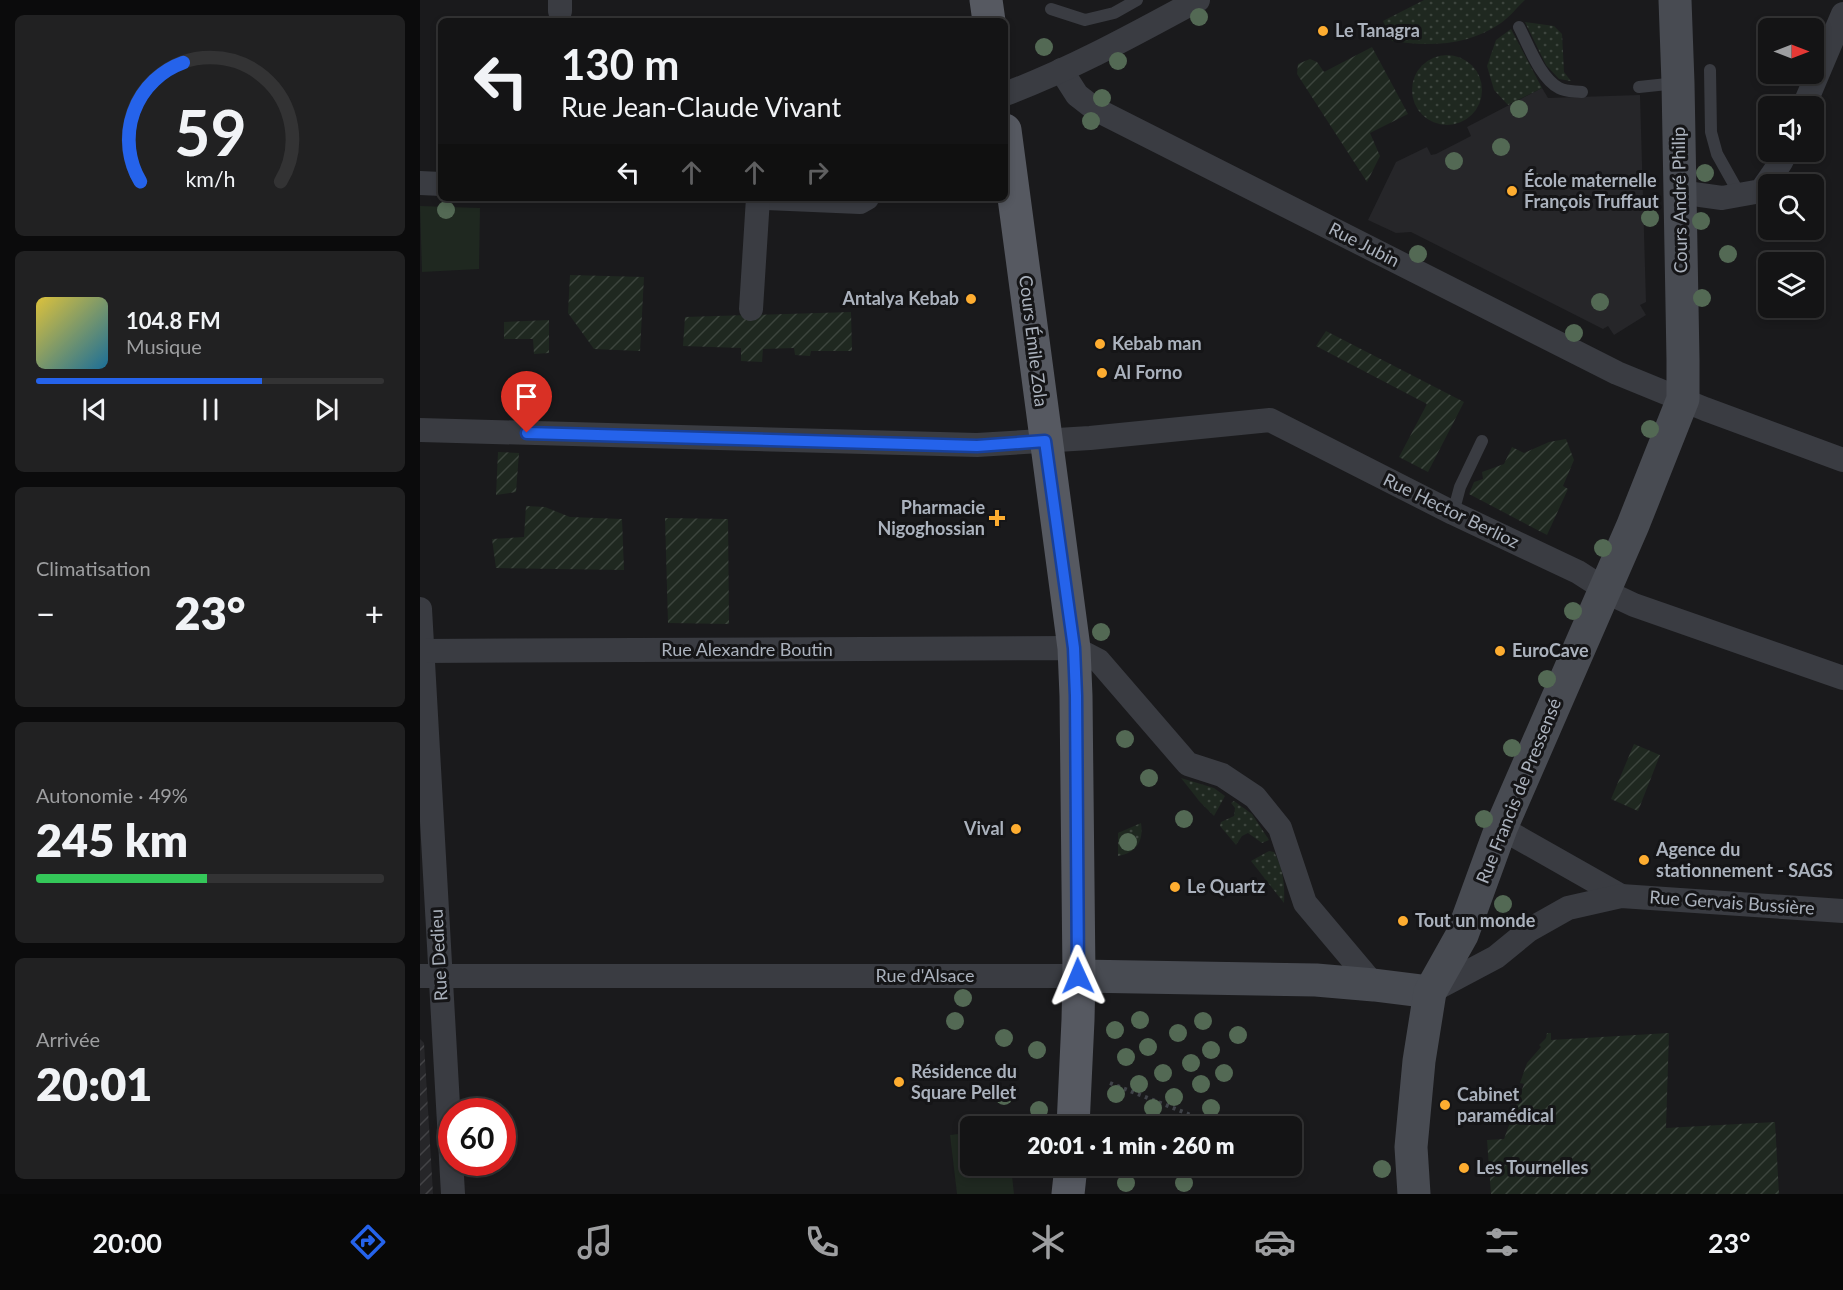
<!DOCTYPE html>
<html lang="fr">
<meta charset="utf-8">
<style>
body{margin:0;font-family:Lato,sans-serif;background:#212122;color:#f1f3f6;height:100vh;display:flex;flex-direction:column;font-size:22px;white-space:nowrap}
*{box-sizing:border-box;margin:0}
p{font-size:20px;color:#9d9ea0}
.icon{flex:none;width:33px;height:33px;fill:none;stroke:currentColor;stroke-width:2;stroke-linecap:round;stroke-linejoin:round}
.map{position:relative;flex:1;overflow:hidden}
.panel{display:flex;flex-direction:column;gap:15px;padding:15px;background:#0b0b0c;width:420px}
.panel>*{flex:none}
.banner{position:absolute;left:18px;top:18px;width:570px;height:183px;border-radius:9px;box-shadow:0 3px 9px #0003,0 0 0 2px #333334;background:#141415;color:#f1f3f6;overflow:hidden}
.needle{width:39px;rotate:90deg}
.fabs{position:absolute;left:1338px;top:18px;display:grid;gap:12px}
.fabs a{display:grid;place-items:center;width:66px;height:66px;border-radius:9px;background:#141415;box-shadow:0 3px 9px #0003,0 0 0 2px #333334;font-size:30px}
.speed{position:absolute;left:18px;top:1098px;display:flex;gap:12px;font-size:30px;font-weight:700;text-align:center}
.speed>*{display:grid;place-content:center;width:78px;height:78px;border-radius:50%;background:#141415;box-shadow:0 3px 9px #0003,0 0 0 2px #333334;line-height:1}
.speed .limit{border:9px solid #d22;background:#fff;color:#111}
.pin{position:absolute;display:grid;place-items:center;width:51px;height:51px;color:#fff;margin:-62px -26px;border-radius:50% 50% 50% 0;rotate:-45deg;box-shadow:0 0 6px #0007}
.pin .icon{rotate:45deg}
.me{position:absolute;width:66px;margin:-33px;rotate:359deg;stroke-linejoin:round;filter:drop-shadow(0 0 4px #0008)}
.turn{display:flex;align-items:center;gap:21px;height:126px;padding:0 24px;font-size:27px}
.turn .icon{width:78px;height:78px;stroke-width:2.5}
.turn b{display:block;font-size:42px;line-height:51px}
.lanes{display:flex;align-items:center;height:57px;padding:0 24px;background:#0003;justify-content:center;gap:30px;direction:ltr}
.lanes .off{opacity:.35}
.big{font-size:45px;font-weight:800;line-height:1.1}
.panel .widget{flex:1;display:flex;flex-direction:column;justify-content:center;gap:9px;min-width:0;padding:0 21px;border-radius:9px;background:#212122}
.panel .dial{align-items:center;gap:0}
.dial svg{height:156px;overflow:visible;fill:none;stroke:#333334;stroke-width:7;stroke-linecap:round;text-anchor:middle}
.dial text{fill:#f1f3f6;stroke:none}
.song{display:flex;align-items:center;gap:18px}
.cover{width:72px;height:72px;border-radius:9px;background:linear-gradient(135deg,hsl(50 70% 55%),hsl(200 70% 35%))}
.played{height:6px;border-radius:3px;background:linear-gradient(90deg,#2563eb 65%,#333334 65%)}
.keys{display:flex;justify-content:space-around;direction:ltr}
.heat{display:flex;justify-content:space-between;align-items:center;font-size:33px;direction:ltr}
.charge{height:9px;border-radius:4px;background:linear-gradient(90deg,#34c759 49%,#333334 0)}
.trip{position:absolute;left:540px;top:1116px;width:342px;height:60px;border-radius:9px;background:#141415;box-shadow:0 3px 9px #0003,0 0 0 2px #333334;font-weight:800;line-height:60px;text-align:center}
.tabs{display:flex;height:96px;justify-content:space-around;align-items:center;background:#080808;color:#9d9ea0}
.tabs .icon{width:42px;height:42px}
.tabs .active{color:#2563eb}
.tabs b{font-size:27px;color:#f1f3f6}
main{display:flex;flex:1;min-height:0}
.map>svg:first-child{display:block}
.built{fill:#262629}
.industrial{fill:url(#industrial-furrows)}
.grass{fill:url(#grass-dots)}
.park{fill:#1f2820}
.garden{fill:url(#garden-furrows)}
.lines{fill:none;stroke-linecap:round;stroke-linejoin:round}
.path{stroke:#404349;stroke-width:4;stroke-dasharray:3 4.5;stroke-linecap:butt}
.lane{stroke:#3a3c42;stroke-width:12}
.street{stroke:#3a3c42;stroke-width:24}
.secondary{stroke:#484b52;stroke-width:33}
.primary{stroke:#565961;stroke-width:33}
.tree{fill:#536954}
.route-casing{stroke:#184099;stroke-width:15}
.route{stroke:#2563eb;stroke-width:10}
.poi-dot{fill:#fead30;stroke:#151517;stroke-width:2}
.labels{text-anchor:middle;stroke-width:6;stroke-linejoin:round;paint-order:stroke}
.poi-label{font-size:18px;font-weight:bold;fill:#abb2bd;stroke:#151517;text-anchor:start}
.street-label{font-size:18px;fill:#abb2bd;stroke:#151517}
</style>
<main>
<section class="panel">
<div class="widget dial"><svg viewBox="0 0 100 80">
<path d="M14 69A42 42 0 1 1 86 69"/>
<path d="M14 69A42 42 0 0 1 36 8" stroke="#2563eb"/>
<text x="50" y="56" font-size="32" font-weight="700">59</text>
<text x="50" y="72" font-size="11">km/h</text>
</svg></div>
<div class="widget">
<div class="song"><i class="cover"></i><div><b>104.8 FM</b><p>Musique</p></div></div>
<div class="played"></div>
<div class="keys"><svg class="icon" aria-label="previous" viewBox="0 0 24 24"><path d="M18 5L8 12l10 7zM5 5v14"/></svg><svg class="icon" aria-label="pause" viewBox="0 0 24 24"><path d="M8 5v14M16 5v14"/></svg><svg class="icon" aria-label="next" viewBox="0 0 24 24"><path d="M6 5l10 7-10 7zM19 5v14"/></svg></div>
</div>
<div class="widget"><p>Climatisation</p>
<div class="heat"><a>−</a><b class="big">23°</b><a>+</a></div>
</div>
<div class="widget"><p>Autonomie · 49%</p><b class="big">245 km</b><div class="charge"></div></div>
<div class="widget"><p>Arrivée</p><b class="big">20:01</b></div>
</section>
<div class="map">
<svg width="1423" height="1194" viewBox="0 0 1423 1194">
<defs>
<pattern id="industrial-furrows" width="10" height="10" patternUnits="userSpaceOnUse" patternTransform="scale(1.5)"><rect width="10" height="10" fill="#262629"/><path d="M-1 1l2-2M0 10L10 0M9 11l2-2" fill="none" stroke="#434346"/></pattern>
<pattern id="grass-dots" width="8" height="8" patternUnits="userSpaceOnUse" patternTransform="scale(1.5)"><rect width="8" height="8" fill="#1f2820"/><path d="M2 2h.1M6 6h.1" fill="none" stroke="#3d453e" stroke-width="1.8" stroke-linecap="round"/></pattern>
<pattern id="garden-furrows" width="10" height="10" patternUnits="userSpaceOnUse" patternTransform="scale(1.5)"><rect width="10" height="10" fill="#1f2820"/><path d="M-1 1l2-2M0 10L10 0M9 11l2-2" fill="none" stroke="#3d453e"/></pattern>
</defs>
<rect width="100%" height="100%" fill="#1a1a1c"/>
<path class="built" d="M1122 88 1128 98 1220 95 1226 302 1220 305 1226 315 1194 335 1188 326 1183 329 991 232 976 233 948 220 976 162 1007 147 1011 155 1016 154 1051 136 1047 127Z"/>
<path class="industrial" d="M0 1039 4 1043 13 1194H0Z"/>
<g class="grass">
<path d="M1004 0H1105C1097 7 1090 17 1081 23 1047 46 1011 47 972 41L963 21Z"/>
<path d="M1105 22 1134 26 1142 34 1144 72 1151 81 1139 79 1126 65Z"/>
<path d="M1091 29 1122 88 1088 105 1074 90 1067 66 1076 40Z"/>
<circle cx="1027" cy="90" r="35"/>
<path d="M761 778 794 788 805 796 794 816 780 802Z"/>
<path d="M814 801 832 814 849 840 842 843 828 833 822 836 816 845 800 826 801 822 814 816 815 808 811 803Z"/>
<path d="M721 823C724 841 716 853 698 856V833Z"/>
<path d="M849 851 854 852C863 868 865 884 864 903L831 861Z"/>
</g>
<g class="park">
<path d="M0 206 60 208 59 269 2 272Z"/>
<path d="M546 1133H550V1166H591L594 1194H537L530 1135Z"/>
</g>
<g class="garden">
<path d="M952 47 988 114 950 133 960 156 947 182 877 74 878 64 890 59 897 62 904 72Z"/>
<path d="M150 275 224 277 220 351 174 349 148 313Z"/>
<path d="M431 312 432 351H391L390 356 375 355 374 348 343 349 342 362 321 361V348L263 346 265 317Z"/>
<path d="M129 320V353L114 354 113 339H84V322Z"/>
<path d="M906 331 1044 402 1008 472 979 457 1007 404 896 346Z"/>
<path d="M1146 439 1154 460 1143 486 1148 489 1127 535 1049 494 1054 482 1063 479 1062 472 1084 464 1092 447 1104 453 1129 442Z"/>
<path d="M78 452 99 453 96 492 76 495Z"/>
<path d="M106 506 125 507 150 517 202 519 204 570 76 568 72 539 104 537Z"/>
<path d="M245 518 308 519 309 624 248 623Z"/>
<path d="M1214 744 1240 755 1218 811 1191 799Z"/>
<path d="M1127 1033H1131V1040L1249 1033 1246 1128 1355 1122 1359 1194H1071L1067 1140 1084 1139 1104 1084 1100 1083 1107 1063 1121 1047 1119 1045 1126 1038Z"/>
</g>
<g class="lines">
<path class="path" d="M690 1083 796 1125"/>
<g class="lane">
<path d="M631 9 665 20 694 13 717 0"/>
<path d="M1099 27C1109 46 1120 78 1139 88 1146 92 1154 91 1162 92"/>
<path d="M1290 70 1291 132 1297 154 1320 195"/>
<path d="M1219 87 1257 83"/>
<path d="M1033 513 1040 487 1062 441"/>
</g>
<g class="street">
<path d="M140 0V11"/>
<path d="M641 70 657 95 675 109 1197 373 1285 409 1423 460"/>
<path d="M585 94C652 69 715 34 778 0"/>
<path d="M1384 106 1423 14"/>
<path d="M0 183 21 184"/>
<path d="M1259 192 1302 198 1341 191 1361 162 1366 152"/>
<path d="M346 198 440 202 447 198"/>
<path d="M331 309 338 198"/>
<path d="M0 430 557 445 670 438 850 420 1033 513 1158 572 1197 597 1214 605 1423 678"/>
<path d="M0 609 33 1194"/>
<path d="M0 651 654 648 679 661 768 764 802 775 835 797 860 828 885 903 954 985"/>
<path d="M1081 828 1201 896"/>
<path d="M0 976H659"/>
<path d="M1010 992 1076 957 1109 930 1148 908 1201 896 1423 911"/>
</g>
<g class="secondary">
<path d="M659 976 896 980 954 985 1010 992"/>
<path d="M994 1194 991 1147 999 1061 1010 992 1042 935 1081 828 1213 525 1263 399V360L1258 83 1255 0"/>
</g>
<g class="primary">
<path d="M566 0 569 21"/>
<path d="M585 130 654 648 656 696 659 976 658 1020 653 1126"/>
<path d="M648 1194 651 1166"/>
</g>
</g>
<g class="tree">
<circle cx="779" cy="17" r="9"/>
<circle cx="624" cy="47" r="9"/>
<circle cx="698" cy="61" r="9"/>
<circle cx="682" cy="98" r="9"/>
<circle cx="1099" cy="109" r="9"/>
<circle cx="671" cy="121" r="9"/>
<circle cx="1081" cy="147" r="9"/>
<circle cx="1034" cy="161" r="9"/>
<circle cx="1285" cy="173" r="9"/>
<circle cx="1113" cy="181" r="9"/>
<circle cx="26" cy="210" r="9"/>
<circle cx="1230" cy="218" r="9"/>
<circle cx="1281" cy="221" r="9"/>
<circle cx="998" cy="254" r="9"/>
<circle cx="1308" cy="254" r="9"/>
<circle cx="1282" cy="298" r="9"/>
<circle cx="1180" cy="302" r="9"/>
<circle cx="1154" cy="333" r="9"/>
<circle cx="1230" cy="429" r="9"/>
<circle cx="1183" cy="548" r="9"/>
<circle cx="1153" cy="611" r="9"/>
<circle cx="681" cy="632" r="9"/>
<circle cx="1127" cy="679" r="9"/>
<circle cx="705" cy="739" r="9"/>
<circle cx="1092" cy="748" r="9"/>
<circle cx="729" cy="778" r="9"/>
<circle cx="764" cy="819" r="9"/>
<circle cx="1064" cy="819" r="9"/>
<circle cx="708" cy="842" r="9"/>
<circle cx="1083" cy="904" r="9"/>
<circle cx="543" cy="998" r="9"/>
<circle cx="720" cy="1020" r="9"/>
<circle cx="535" cy="1021" r="9"/>
<circle cx="783" cy="1021" r="9"/>
<circle cx="695" cy="1030" r="9"/>
<circle cx="758" cy="1033" r="9"/>
<circle cx="818" cy="1035" r="9"/>
<circle cx="584" cy="1038" r="9"/>
<circle cx="728" cy="1047" r="9"/>
<circle cx="617" cy="1050" r="9"/>
<circle cx="791" cy="1050" r="9"/>
<circle cx="706" cy="1057" r="9"/>
<circle cx="771" cy="1063" r="9"/>
<circle cx="743" cy="1073" r="9"/>
<circle cx="804" cy="1073" r="9"/>
<circle cx="719" cy="1084" r="9"/>
<circle cx="781" cy="1084" r="9"/>
<circle cx="696" cy="1094" r="9"/>
<circle cx="584" cy="1096" r="9"/>
<circle cx="754" cy="1097" r="9"/>
<circle cx="733" cy="1108" r="9"/>
<circle cx="791" cy="1108" r="9"/>
<circle cx="619" cy="1110" r="9"/>
<circle cx="962" cy="1169" r="9"/>
<circle cx="706" cy="1183" r="9"/>
<circle cx="764" cy="1183" r="9"/>
</g>
<g class="lines">
<defs>
<path id="route" d="M107 433 557 446 625 441 654 648 656 696 658 976"/>
</defs>
<use href="#route" class="route-casing"/>
<use href="#route" class="route"/>
</g>
<g class="poi-dot">
<circle cx="903" cy="31" r="6"/>
<circle cx="1092" cy="191" r="6"/>
<circle cx="551" cy="299" r="6"/>
<circle cx="680" cy="344" r="6"/>
<circle cx="682" cy="373" r="6"/>
<path d="M574 509h6v6h6v6h-6v6h-6v-6h-6v-6h6z"/>
<circle cx="1080" cy="651" r="6"/>
<circle cx="596" cy="829" r="6"/>
<circle cx="1224" cy="860" r="6"/>
<circle cx="755" cy="887" r="6"/>
<circle cx="983" cy="921" r="6"/>
<circle cx="479" cy="1082" r="6"/>
<circle cx="1025" cy="1105" r="6"/>
<circle cx="1044" cy="1168" r="6"/>
</g>
<g class="labels">
<g class="poi-label">
<text x="915" y="37">Le Tanagra</text>
<text x="1104" y="187">École maternelle<tspan x="1104" dy="21">François Truffaut</tspan></text>
<text x="539" y="305" text-anchor="end">Antalya Kebab</text>
<text x="692" y="350">Kebab man</text>
<text x="694" y="379">Al Forno</text>
<text x="565" y="514" text-anchor="end">Pharmacie<tspan x="565" dy="21">Nigoghossian</tspan></text>
<text x="1092" y="657">EuroCave</text>
<text x="584" y="835" text-anchor="end">Vival</text>
<text x="1236" y="856">Agence du<tspan x="1236" dy="21">stationnement - SAGS</tspan></text>
<text x="767" y="893">Le Quartz</text>
<text x="995" y="927">Tout un monde</text>
<text x="491" y="1078">Résidence du<tspan x="491" dy="21">Square Pellet</tspan></text>
<text x="1037" y="1101">Cabinet<tspan x="1037" dy="21">paramédical</tspan></text>
<text x="1056" y="1174">Les Tournelles</text>
</g>
<g class="street-label">
<text transform="translate(1260 200) rotate(-91)" y="6">Cours André Philip</text>
<text transform="translate(944 245) rotate(27)" y="6">Rue Jubin</text>
<text transform="translate(613 341) rotate(83)" y="6">Cours Émile Zola</text>
<text transform="translate(1031 511) rotate(26)" y="6">Rue Hector Berlioz</text>
<text x="327" y="656">Rue Alexandre Boutin</text>
<text transform="translate(1099 791) rotate(-68)" y="6">Rue Francis de Pressensé</text>
<text transform="translate(1312 903) rotate(4)" y="6">Rue Gervais Bussière</text>
<text transform="translate(19 955) rotate(-93)" y="6">Rue Dedieu</text>
<text x="505" y="982">Rue d'Alsace</text>
</g>
</g>
</svg>
<div class="fabs">
<a><svg class="needle" viewBox="-14 -14 28 28"><path d="M0-13l5 13h-10z" fill="#e53935"/><path d="M0 13l5-13h-10z" fill="#9d9ea0"/></svg></a>
<a><svg class="icon" aria-label="sound" viewBox="0 0 24 24"><path d="M4 9h4l5-4v14l-5-4H4zM17 9q2 3 0 6"/></svg></a>
<a><svg class="icon" aria-label="search" viewBox="0 0 24 24"><circle cx="10" cy="10" r="6"/><path d="M15 15l6 6"/></svg></a>
<a><svg class="icon" aria-label="layers" viewBox="0 0 24 24"><path d="M12 4l9 5-9 5-9-5zM3 14l9 5 9-5"/></svg></a>
</div>
<div class="speed"><div class="limit">60</div></div>
<div class="pin" style="left:107px;top:433px;background:#d93025"><svg class="icon" aria-label="arrive" viewBox="0 0 24 24"><path d="M6 21V4h12l-3 4 3 4H6"/></svg></div>
<svg class="me" style="left:658px;top:976px" viewBox="-20 -20 40 40"><path d="M0-17L14 15 0 8-14 15z" fill="#2563eb" stroke="#fff" stroke-width="4"/></svg>
<div class="trip">20:01 · 1 min · 260 m</div>
<div class="banner">
<div class="turn"><svg class="icon" aria-label="left" viewBox="0 0 24 24"><path d="M17 20v-9H6M10 6l-5 5 5 5"/></svg><div><b>130 m</b>Rue Jean-Claude Vivant</div></div>
<div class="lanes"><svg class="icon" aria-label="left" viewBox="0 0 24 24"><path d="M17 20v-9H6M10 6l-5 5 5 5"/></svg><svg class="icon off" aria-label="ahead" viewBox="0 0 24 24"><path d="M12 20V5M6 11l6-6 6 6"/></svg><svg class="icon off" aria-label="ahead" viewBox="0 0 24 24"><path d="M12 20V5M6 11l6-6 6 6"/></svg><svg class="icon off" aria-label="right" viewBox="0 0 24 24"><path d="M7 20v-9h11M14 6l5 5-5 5"/></svg></div>
</div>
</div>
</main>
<nav class="tabs">
<b>20:00</b>
<svg class="icon active" aria-label="directions" viewBox="0 0 24 24"><path d="M12 3l9 9-9 9-9-9zM9 14v-3h6M13 9l2 2-2 2"/></svg>
<svg class="icon" aria-label="music" viewBox="0 0 24 24"><path d="M9 18V5l10-2v13"/><circle cx="6" cy="18" r="3"/><circle cx="16" cy="16" r="3"/></svg>
<svg class="icon" aria-label="phone" viewBox="0 0 24 24"><path d="M5 4h4l2 5-3 2q2 4 5 5l2-3 5 2v4C11 20 4 13 5 4z"/></svg>
<svg class="icon" aria-label="climate" viewBox="0 0 24 24"><path d="M12 3v18M4 7l16 10M4 17L20 7"/></svg>
<svg class="icon" aria-label="car" viewBox="0 0 24 24"><path d="M5 17H2v-5l4-1 3-4h7l3 4 3 1v5h-3M9 17h6M6 11h13"/><circle cx="7" cy="17" r="2"/><circle cx="17" cy="17" r="2"/></svg>
<svg class="icon" aria-label="filters" viewBox="0 0 24 24"><path d="M4 7h16M4 17h16"/><circle cx="9" cy="7" r="2"/><circle cx="15" cy="17" r="2"/></svg>
<b>23°</b>
</nav>
